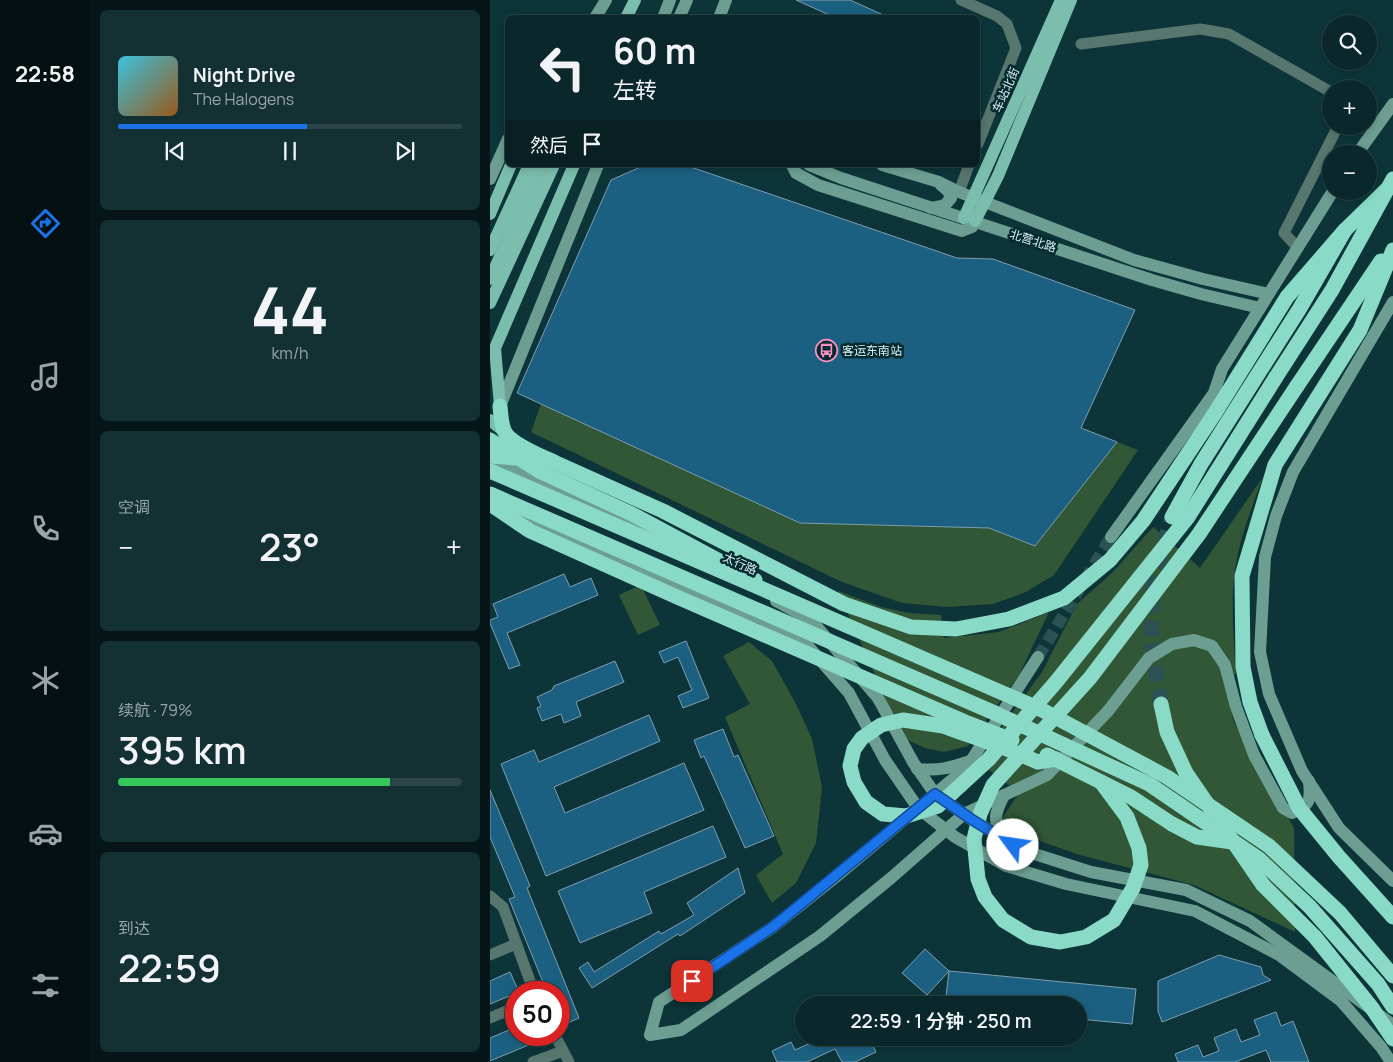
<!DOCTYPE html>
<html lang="zh">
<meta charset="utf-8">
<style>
body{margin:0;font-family:Manrope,"Noto Sans SC",sans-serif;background:#133033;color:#f1f3f6;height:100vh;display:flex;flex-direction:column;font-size:19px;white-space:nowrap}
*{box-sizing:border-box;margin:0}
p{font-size:16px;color:#99a6a9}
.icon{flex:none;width:28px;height:28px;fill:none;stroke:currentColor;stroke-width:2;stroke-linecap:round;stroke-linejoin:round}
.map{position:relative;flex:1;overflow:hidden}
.side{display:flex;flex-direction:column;gap:10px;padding:10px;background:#061618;width:400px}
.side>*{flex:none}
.guide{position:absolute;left:15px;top:15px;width:475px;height:152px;border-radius:8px;box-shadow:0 2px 8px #0003,0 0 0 1px #2a4447;background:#0a282b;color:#f1f3f6;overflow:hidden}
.fabs{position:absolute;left:832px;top:15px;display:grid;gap:10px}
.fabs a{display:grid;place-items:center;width:55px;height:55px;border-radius:50%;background:#0a282b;box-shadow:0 2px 8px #0003,0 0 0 1px #2a4447;font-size:25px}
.speed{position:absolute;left:15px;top:981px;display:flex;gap:10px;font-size:25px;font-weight:700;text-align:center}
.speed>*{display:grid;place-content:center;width:65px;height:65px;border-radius:50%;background:#0a282b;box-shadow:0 2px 8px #0003,0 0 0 1px #2a4447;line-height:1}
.speed .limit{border:8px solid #d22;background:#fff;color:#111}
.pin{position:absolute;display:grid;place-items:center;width:42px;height:42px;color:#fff;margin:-21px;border-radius:10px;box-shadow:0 2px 8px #0006}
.me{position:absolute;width:55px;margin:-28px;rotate:301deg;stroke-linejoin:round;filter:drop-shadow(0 0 4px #0008)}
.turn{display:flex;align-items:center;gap:18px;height:105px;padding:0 25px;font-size:22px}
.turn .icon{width:65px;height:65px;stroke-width:2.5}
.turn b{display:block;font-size:35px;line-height:42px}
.then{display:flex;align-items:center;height:48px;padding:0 25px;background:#0003;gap:10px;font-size:19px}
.big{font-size:38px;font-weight:600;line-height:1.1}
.side .widget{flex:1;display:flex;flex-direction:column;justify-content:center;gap:8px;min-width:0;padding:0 18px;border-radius:8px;background:#133033}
.side .dial{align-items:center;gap:0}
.dial b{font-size:65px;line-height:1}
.song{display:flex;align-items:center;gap:15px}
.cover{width:60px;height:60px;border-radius:8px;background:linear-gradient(135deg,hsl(190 70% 55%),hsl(30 70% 35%))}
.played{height:5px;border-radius:2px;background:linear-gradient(90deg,#1a73e8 55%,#2a4447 55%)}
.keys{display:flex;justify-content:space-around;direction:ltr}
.heat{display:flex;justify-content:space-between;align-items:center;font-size:28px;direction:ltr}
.charge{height:8px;border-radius:4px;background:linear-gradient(90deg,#34c759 79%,#2a4447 0)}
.trip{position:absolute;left:305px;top:996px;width:292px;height:50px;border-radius:25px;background:#0a282b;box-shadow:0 2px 8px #0003,0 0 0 1px #2a4447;font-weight:600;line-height:50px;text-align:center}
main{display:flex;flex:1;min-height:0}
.dock{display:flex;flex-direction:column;width:90px;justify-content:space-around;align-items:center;background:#041011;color:#99a6a9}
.dock .icon{width:35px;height:35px}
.dock .selected{color:#1a73e8}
.dock b{font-size:22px;color:#f1f3f6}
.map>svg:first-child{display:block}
.green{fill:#315736}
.building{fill:#1b6081;stroke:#7f9eb0}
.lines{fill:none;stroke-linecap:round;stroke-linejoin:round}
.secondary-tunnel{stroke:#2c5155;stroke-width:12;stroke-dasharray:12 6;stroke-linecap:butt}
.highway-tunnel{stroke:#2c5155;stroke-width:15;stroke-dasharray:15 8;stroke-linecap:butt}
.street{stroke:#57766e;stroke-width:11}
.secondary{stroke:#6c9f92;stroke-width:12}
.primary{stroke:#7bbead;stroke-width:12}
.highway{stroke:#89dac6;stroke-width:15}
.highway-bridge{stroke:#89dac6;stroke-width:15}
.route-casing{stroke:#114b97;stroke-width:12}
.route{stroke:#1a73e8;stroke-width:9}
.labels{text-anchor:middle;stroke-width:5;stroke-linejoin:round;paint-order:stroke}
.street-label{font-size:12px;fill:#ddf2f4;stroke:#022a2f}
.poi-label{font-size:12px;fill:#ddf2f4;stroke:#022a2f;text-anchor:start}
</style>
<main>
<nav class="dock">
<b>22:58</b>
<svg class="icon selected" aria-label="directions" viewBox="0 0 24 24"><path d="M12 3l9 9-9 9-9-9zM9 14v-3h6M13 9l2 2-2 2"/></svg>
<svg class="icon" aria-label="music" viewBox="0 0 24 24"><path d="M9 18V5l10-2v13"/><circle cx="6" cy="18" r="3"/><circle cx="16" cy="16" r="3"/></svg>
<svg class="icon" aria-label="phone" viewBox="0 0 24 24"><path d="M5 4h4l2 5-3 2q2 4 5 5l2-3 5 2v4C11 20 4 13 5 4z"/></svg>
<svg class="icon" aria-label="climate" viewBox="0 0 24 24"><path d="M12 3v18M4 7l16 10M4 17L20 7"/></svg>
<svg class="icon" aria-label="car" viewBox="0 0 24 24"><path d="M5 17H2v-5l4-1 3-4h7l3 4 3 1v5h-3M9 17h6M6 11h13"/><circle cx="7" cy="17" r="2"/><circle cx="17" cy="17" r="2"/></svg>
<svg class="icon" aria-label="filters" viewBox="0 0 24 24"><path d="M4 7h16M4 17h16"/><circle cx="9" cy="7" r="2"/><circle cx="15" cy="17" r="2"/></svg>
</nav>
<section class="side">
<div class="widget">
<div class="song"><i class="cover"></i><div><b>Night Drive</b><p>The Halogens</p></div></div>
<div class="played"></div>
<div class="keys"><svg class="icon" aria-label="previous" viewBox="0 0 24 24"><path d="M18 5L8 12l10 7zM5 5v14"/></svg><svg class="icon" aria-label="pause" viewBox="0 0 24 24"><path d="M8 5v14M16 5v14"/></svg><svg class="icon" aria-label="next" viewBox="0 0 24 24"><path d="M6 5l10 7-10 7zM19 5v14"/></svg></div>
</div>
<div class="widget dial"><b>44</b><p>km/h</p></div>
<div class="widget"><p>空调</p>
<div class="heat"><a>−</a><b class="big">23°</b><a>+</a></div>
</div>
<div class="widget"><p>续航 · 79%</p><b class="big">395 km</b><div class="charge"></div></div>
<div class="widget"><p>到达</p><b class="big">22:59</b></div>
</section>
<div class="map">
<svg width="903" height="1062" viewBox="0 0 903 1062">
<rect width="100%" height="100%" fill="#0d3539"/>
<g class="green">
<path d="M51 404 310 523 499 528 545 546 627 442 648 450 564 575 536 592 503 604 457 607 412 603 352 582 41 432Z"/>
<path d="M773 477C761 510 748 542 744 577 741 606 744 644 746 674L732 678 744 722 804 828 805 932 704 885 590 855 527 833 509 823 529 793 487 761 552 672 587 604 623 572 663 527 710 568Z"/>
<path d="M151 585 170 625 148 635 129 595Z"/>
<path d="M348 591 391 607 419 613 451 615 454 638 509 632 559 612 529 675 478 746 454 752 435 748 405 734 394 695Z"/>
<path d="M259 642 282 661 306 704 322 739 332 787 326 843 306 883 282 903 266 875 293 854 235 717 260 704 233 656Z"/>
</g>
<g class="building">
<path d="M306 0H360L400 18H346Z"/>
<path d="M155 165H195L467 258 503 259 645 310 591 428 627 442 545 546 499 528 310 523 27 393 121 180Z"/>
<path d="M74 574 80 587 101 578 108 595 17 633 30 665 19 669 0 623V620L8 617 3 604Z"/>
<path d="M196 641 219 698 193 708 188 696 202 690 188 657 174 663 169 652Z"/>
<path d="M125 661 134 682 86 702 91 716 74 723 71 714 52 721 47 708 51 706 47 697 62 690 64 686Z"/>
<path d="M159 715 170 741 64 787 75 813 194 763 214 810 56 876 11 764 44 750 49 762Z"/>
<path d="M233 729 244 757 248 755 284 836 255 848 214 756 211 758 204 740Z"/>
<path d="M0 790 40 886 37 888 89 1018 71 1026 69 1020V992H57L19 899 25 897 0 837Z"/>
<path d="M223 826 236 857 154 892 162 913 90 943 68 891Z"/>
<path d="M248 868 255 893 190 936 188 934 102 988 89 968 98 962 104 972 169 931 171 934 204 915 197 903Z"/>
<path d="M435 949 459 971 437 995 412 973Z"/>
<path d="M729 955 771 967 773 975 781 980 672 1022 668 1011V981Z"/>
<path d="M459 971 646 989 642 1024 589 1019V1005H455Z"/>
<path d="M20 972 29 992 0 1004V981Z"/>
<path d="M786 1012 791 1026 803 1021 819 1062H781L776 1050 745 1062H688L685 1054 708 1045 713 1057 729 1051 724 1038 746 1029 751 1042 770 1035 764 1020Z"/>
<path d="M26 1027V1035H58V1037L0 1061V1038Z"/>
<path d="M332 1038H379L386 1052 365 1062H352L345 1049 317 1062H287L282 1051 301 1042 305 1050Z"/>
</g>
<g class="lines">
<path class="secondary-tunnel" d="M548 657 621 537"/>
<path class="highway-tunnel" d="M671 704 661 640 662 584 682 517"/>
<g class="street">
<path d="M471 0 507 16 517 24 526 48 488 144"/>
<path d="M591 44 710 29 739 34 841 92"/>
<path d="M469 192 479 165"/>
<path d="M808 248 794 233 848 126"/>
<path d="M0 896 13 907 44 992"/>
<path d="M0 955 26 944"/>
<path d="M0 1018 26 1007"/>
<path d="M65 1035 79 1062"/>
<path d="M43 1062 73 1051"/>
</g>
<g class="secondary">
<path d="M105 18 116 0"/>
<path d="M173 18 180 0"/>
<path d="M189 18 197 0"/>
<path d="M229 18 236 0"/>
<path d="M867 154 903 104"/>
<path d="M302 165 306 173 328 185 472 231 482 227 485 221"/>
<path d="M319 165 351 178 662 280 711 294 770 308"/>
<path d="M392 165 449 182 469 192 644 260 713 279 779 294"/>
<path d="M0 179 18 139"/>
<path d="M441 208 455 205 461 198 458 191 451 185"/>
<path d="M903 302 803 472 786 516 775 557 770 652 779 694 812 771 849 828 903 881"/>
<path d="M9 409 108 165"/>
<path d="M0 460 161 533"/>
<path d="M28 517 227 602 272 619 318 646 359 693 395 760 428 808 465 837 516 866 576 884 705 911 789 955 851 1001 891 1047 901 1062"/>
<path d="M621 537 724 393 732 369 843 191"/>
<path d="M286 601 321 620 388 698 423 762 445 794 481 819 532 850 601 872 696 890 760 921 903 1025"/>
<path d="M548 657 477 767 353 871 283 927 169 1002 160 1035 191 1030 330 936 401 878 474 814 557 775 618 711 659 658 682 644 704 640 722 646 735 665 746 707 764 755 793 808 802 813C820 805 821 801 819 781"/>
<path d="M427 769C449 771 460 768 480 761"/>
<path d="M513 839C503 818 504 816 514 795"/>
</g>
<g class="primary">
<path d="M136 18 145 0"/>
<path d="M0 214 20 167"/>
<path d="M474 218 571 0"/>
<path d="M485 221 508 176 581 0"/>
<path d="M0 250 39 165"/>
<path d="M0 279 51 165"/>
<path d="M0 303 64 165"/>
<path d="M10 406 5 348 84 165"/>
<path d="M0 420 18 435"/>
</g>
<g class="highway">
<path d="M786 377 842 290 903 179"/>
<path d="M807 386 891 261"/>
<path d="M10 406C11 415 11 427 16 434 25 446 51 456 64 462"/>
<path d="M0 440 49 471 142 514 265 580"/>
<path d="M0 456 26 458"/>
<path d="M682 517 711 464 810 308 855 230 896 190"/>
<path d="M671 704 677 732 696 773 773 885"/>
<path d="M772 735 760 702 753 667 752 576 785 465 870 330 903 250"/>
</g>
<g class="highway-bridge">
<path d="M64 462 173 511 354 604 421 627 466 629 519 619 574 598 620 560 653 521 725 413 797 297 855 230"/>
<path d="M0 471 552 710 677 777 779 846 850 913 903 976"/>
<path d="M0 494 507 714 659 784 769 859 820 907 888 984 903 1007"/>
<path d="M0 504 40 531 187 597 475 722 522 740"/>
<path d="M772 735 809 808 849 857 903 917"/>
<path d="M557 755 641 797 682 824 707 837 742 842"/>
<path d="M566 759 548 762 517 749 481 736 472 733 453 726 413 720 391 725 372 738 364 749 360 766 364 782 376 802 393 814 416 816 448 806 499 759 566 682 698 517 786 377"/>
<path d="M611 782 637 817 649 848 651 865 643 888 624 920 596 937 570 942 541 937 513 920 495 897 488 879 484 839 490 814 503 785 600 678 709 534 807 386"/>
<path d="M773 885 825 937 882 1008 903 1039"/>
</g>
</g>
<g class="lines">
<defs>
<path id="route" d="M202 981 284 926 445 794 481 819 523 845"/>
</defs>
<use href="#route" class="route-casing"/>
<use href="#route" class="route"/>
</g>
<defs>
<symbol id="bus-ring" viewBox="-11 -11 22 22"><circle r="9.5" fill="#022a2f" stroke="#fb8fc4" stroke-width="1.5"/><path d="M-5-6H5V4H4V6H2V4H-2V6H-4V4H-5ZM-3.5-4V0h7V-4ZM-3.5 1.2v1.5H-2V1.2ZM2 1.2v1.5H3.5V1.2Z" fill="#fb8fc4"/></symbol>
</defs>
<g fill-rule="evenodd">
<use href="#bus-ring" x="324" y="338" width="25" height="25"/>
</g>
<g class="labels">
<g class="street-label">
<text transform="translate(516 90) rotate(-66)" y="4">车站北街</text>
<text transform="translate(543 241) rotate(18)" y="4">北营北路</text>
<text transform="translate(250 564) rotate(24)" y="4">太行路</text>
</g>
<g class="poi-label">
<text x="352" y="355">客运东南站</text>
</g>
</g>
</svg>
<div class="fabs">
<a><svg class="icon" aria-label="search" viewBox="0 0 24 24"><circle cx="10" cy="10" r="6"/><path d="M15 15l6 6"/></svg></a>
<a>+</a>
<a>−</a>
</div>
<div class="speed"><div class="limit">50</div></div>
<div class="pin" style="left:202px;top:981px;background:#d93025"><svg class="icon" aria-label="arrive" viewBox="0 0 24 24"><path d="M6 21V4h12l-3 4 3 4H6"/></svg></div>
<svg class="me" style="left:523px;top:845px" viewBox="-20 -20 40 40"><circle r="19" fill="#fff"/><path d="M0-13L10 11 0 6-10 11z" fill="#1a73e8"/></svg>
<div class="trip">22:59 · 1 分钟 · 250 m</div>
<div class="guide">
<div class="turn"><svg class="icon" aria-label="left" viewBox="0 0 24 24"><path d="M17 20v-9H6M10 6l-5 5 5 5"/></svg><div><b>60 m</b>左转</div></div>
<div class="then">然后<svg class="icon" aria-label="arrive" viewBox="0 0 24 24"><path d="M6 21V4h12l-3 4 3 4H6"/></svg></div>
</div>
</div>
</main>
